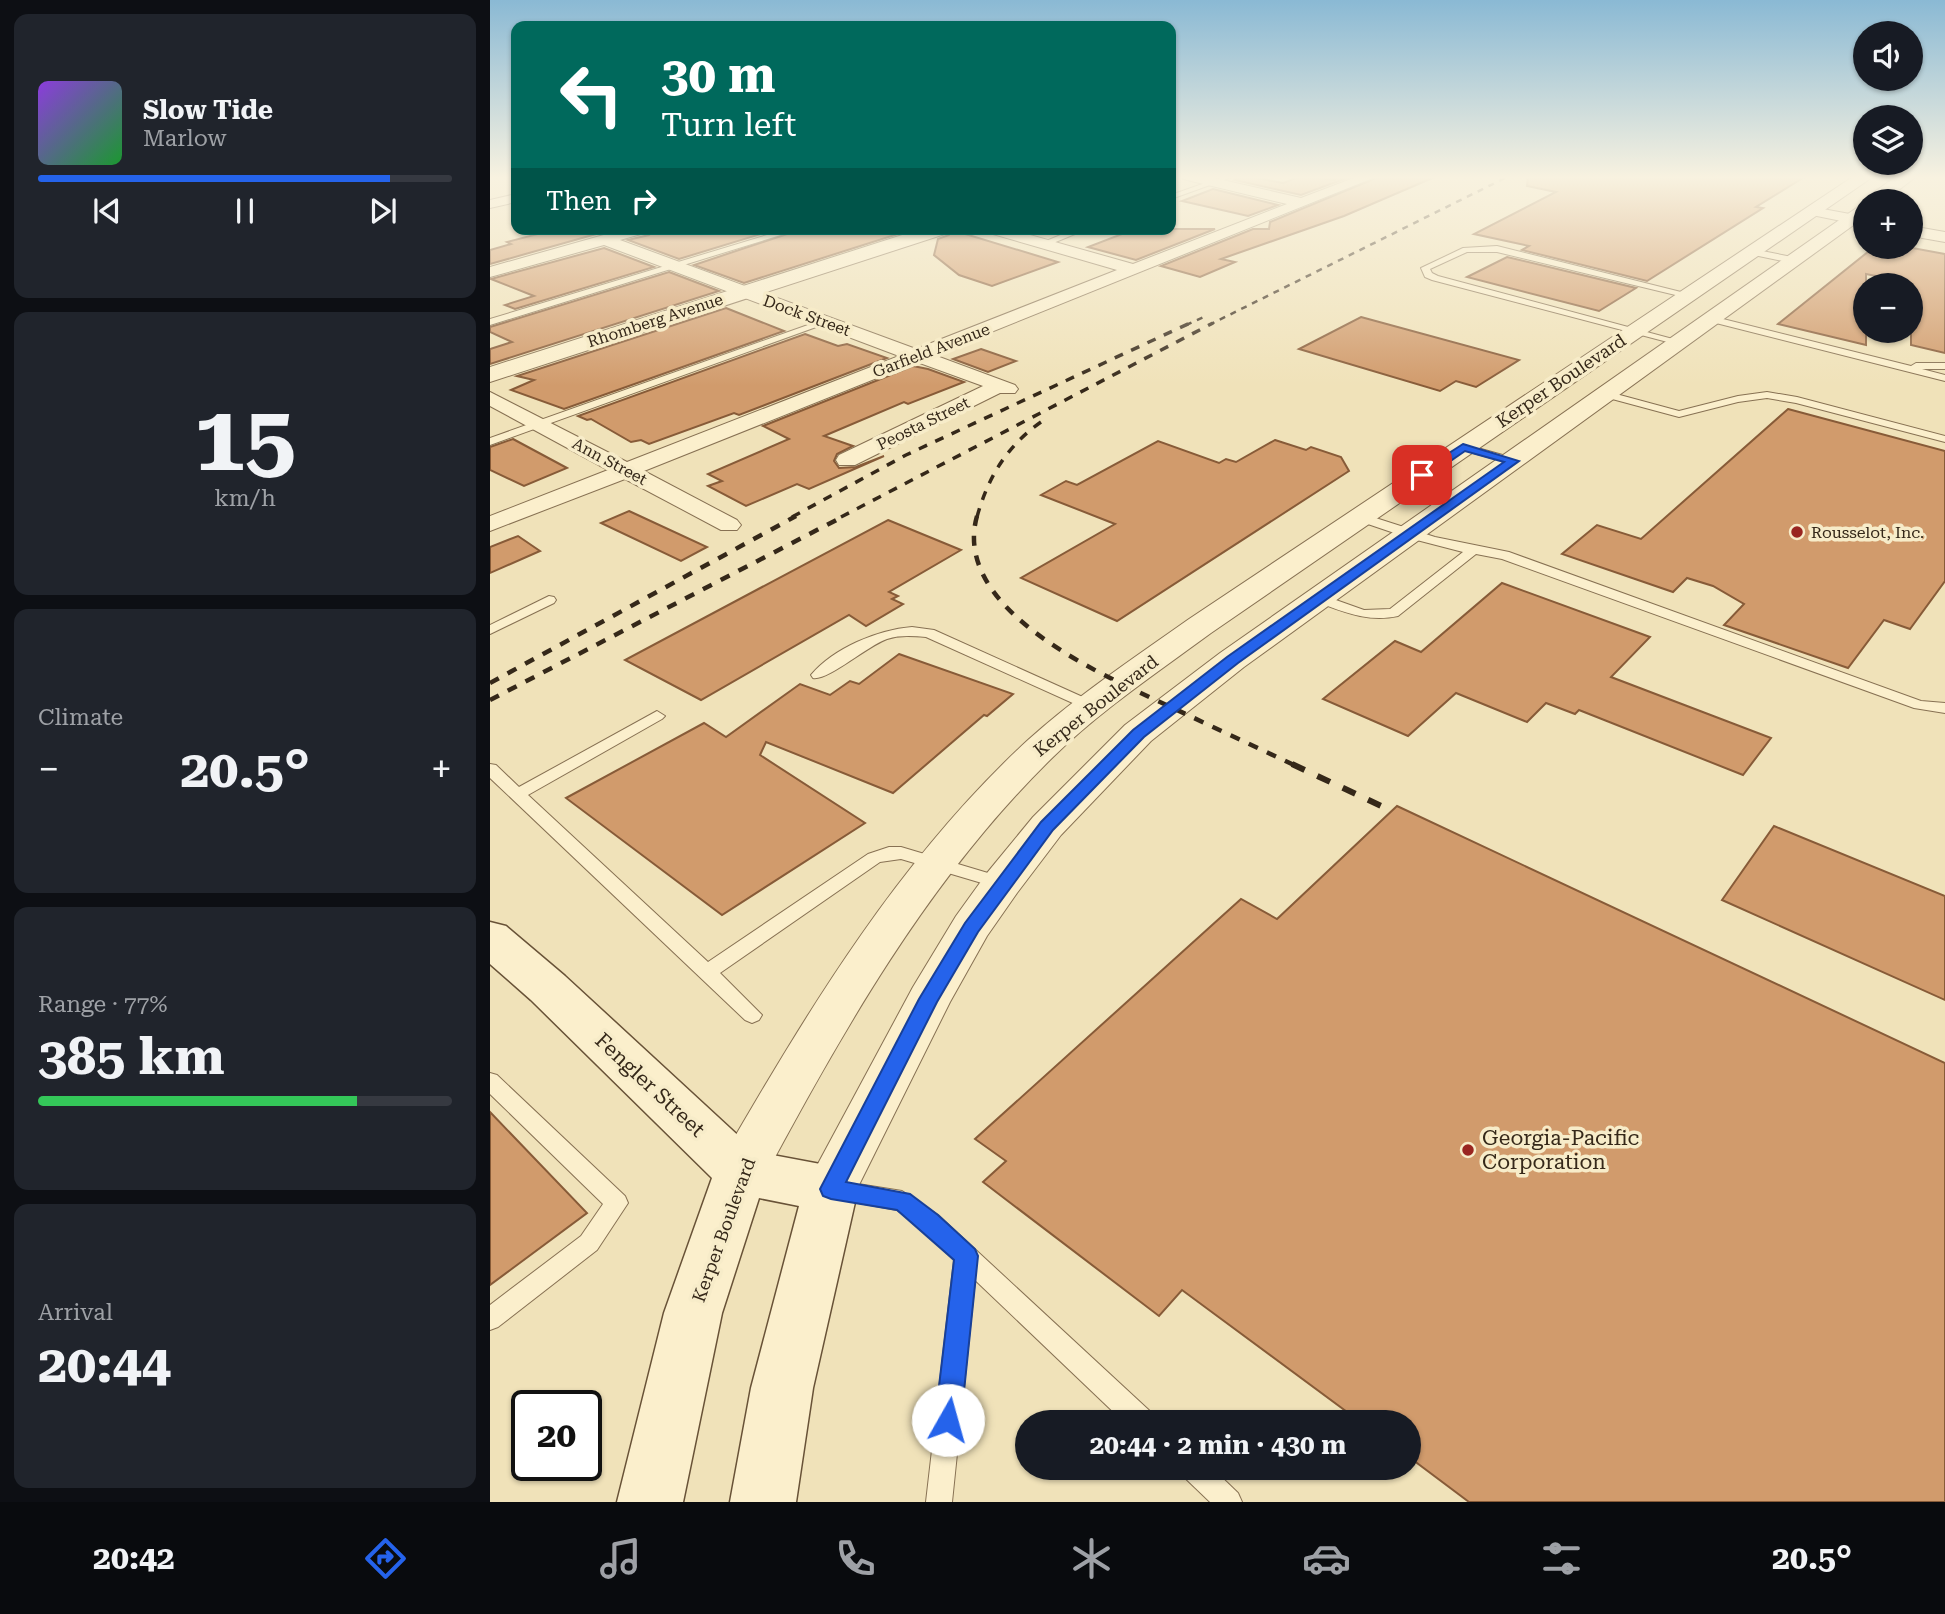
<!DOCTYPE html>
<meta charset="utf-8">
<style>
body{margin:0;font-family:"Roboto Serif",serif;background:#20242c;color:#f1f3f6;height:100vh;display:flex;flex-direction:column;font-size:26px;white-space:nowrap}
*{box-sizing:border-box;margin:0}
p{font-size:23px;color:#9ea1a6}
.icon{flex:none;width:38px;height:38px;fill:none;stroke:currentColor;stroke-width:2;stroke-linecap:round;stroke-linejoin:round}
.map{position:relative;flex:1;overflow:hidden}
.side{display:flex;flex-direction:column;gap:14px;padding:14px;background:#0d0f14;width:490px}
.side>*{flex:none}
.guide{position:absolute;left:21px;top:21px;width:665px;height:214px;border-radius:14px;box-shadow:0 2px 5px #0004;background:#00695c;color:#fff;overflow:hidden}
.controls{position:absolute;left:1363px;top:21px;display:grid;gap:14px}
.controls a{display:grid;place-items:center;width:70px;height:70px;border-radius:50%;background:#171b24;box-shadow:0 2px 5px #0004;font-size:35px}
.speed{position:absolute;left:21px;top:1390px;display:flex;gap:14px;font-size:35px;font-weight:700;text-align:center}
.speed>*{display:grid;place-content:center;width:91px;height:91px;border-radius:50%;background:#171b24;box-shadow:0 2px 5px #0004;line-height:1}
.speed .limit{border:4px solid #111;border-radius:10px;background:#fff;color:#111}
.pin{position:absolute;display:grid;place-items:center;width:60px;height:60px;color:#fff;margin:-30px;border-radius:14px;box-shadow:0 4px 10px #0006}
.me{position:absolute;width:77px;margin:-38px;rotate:7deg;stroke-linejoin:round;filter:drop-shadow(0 0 5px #0008)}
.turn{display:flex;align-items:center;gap:24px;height:147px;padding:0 35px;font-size:32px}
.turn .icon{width:91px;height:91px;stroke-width:2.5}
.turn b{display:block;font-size:49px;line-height:60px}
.then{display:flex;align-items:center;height:66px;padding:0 35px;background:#0003;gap:14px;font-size:26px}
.big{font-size:52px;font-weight:700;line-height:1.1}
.side .card{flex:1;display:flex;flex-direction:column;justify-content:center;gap:10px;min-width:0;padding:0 24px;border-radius:14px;background:#20242c}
.side .dial{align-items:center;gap:0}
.dial b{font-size:91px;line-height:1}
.song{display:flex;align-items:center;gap:21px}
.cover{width:84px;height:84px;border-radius:10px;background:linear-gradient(135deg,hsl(270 70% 55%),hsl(130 70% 35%))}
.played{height:7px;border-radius:4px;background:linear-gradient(90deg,#2563eb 85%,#363941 85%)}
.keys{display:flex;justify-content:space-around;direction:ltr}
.heat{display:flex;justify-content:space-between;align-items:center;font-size:38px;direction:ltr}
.charge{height:10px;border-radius:5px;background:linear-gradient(90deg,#34c759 77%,#363941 0)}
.trip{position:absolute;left:525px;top:1410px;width:406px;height:70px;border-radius:35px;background:#171b24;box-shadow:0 2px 5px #0004;font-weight:700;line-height:70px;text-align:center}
.tabs{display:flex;height:112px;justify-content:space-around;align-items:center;background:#090b0e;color:#9ea1a6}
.tabs .icon{width:49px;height:49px}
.tabs .current{color:#2563eb}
.tabs b{font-size:32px;color:#f1f3f6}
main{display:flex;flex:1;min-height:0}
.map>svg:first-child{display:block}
.building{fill:#d19b6c;stroke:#875b38;stroke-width:2}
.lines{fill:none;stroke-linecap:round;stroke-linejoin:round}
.service-casing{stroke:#877153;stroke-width:2}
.minor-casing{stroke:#877153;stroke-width:2}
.tertiary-casing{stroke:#877153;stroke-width:2}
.secondary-casing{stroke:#685237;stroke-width:3}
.service{fill:#fbefcc;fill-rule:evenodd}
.minor{fill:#fbefcc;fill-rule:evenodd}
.tertiary{fill:#fbefcc;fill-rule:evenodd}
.secondary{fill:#fbefcc;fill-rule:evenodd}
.rail-far3{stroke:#352819;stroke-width:2.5;stroke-dasharray:6 6;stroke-linecap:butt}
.rail-far2{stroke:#352819;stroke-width:3.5;stroke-dasharray:9 9;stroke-linecap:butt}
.rail-far1{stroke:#352819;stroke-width:4.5;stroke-dasharray:10 10;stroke-linecap:butt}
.rail{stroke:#352819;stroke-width:6;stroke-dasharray:14 14;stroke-linecap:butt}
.route{fill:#2563eb;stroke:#184099;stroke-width:2}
.poi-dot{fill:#992520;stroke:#f7ecc9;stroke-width:2.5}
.labels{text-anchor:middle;stroke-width:7;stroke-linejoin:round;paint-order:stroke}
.far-street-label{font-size:16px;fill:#352819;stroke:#f7ecc9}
.far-poi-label{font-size:16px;fill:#352819;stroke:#f7ecc9;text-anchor:start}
.street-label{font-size:18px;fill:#352819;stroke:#f7ecc9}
.near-street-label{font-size:21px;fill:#352819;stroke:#f7ecc9}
.near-poi-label{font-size:21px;fill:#352819;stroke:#f7ecc9;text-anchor:start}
</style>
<main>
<section class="side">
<div class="card">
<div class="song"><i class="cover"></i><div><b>Slow Tide</b><p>Marlow</p></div></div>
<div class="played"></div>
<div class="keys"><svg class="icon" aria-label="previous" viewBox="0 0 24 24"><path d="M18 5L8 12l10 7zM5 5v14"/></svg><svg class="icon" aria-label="pause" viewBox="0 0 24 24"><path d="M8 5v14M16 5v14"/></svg><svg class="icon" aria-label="next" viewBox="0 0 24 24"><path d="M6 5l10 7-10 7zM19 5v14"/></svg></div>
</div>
<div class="card dial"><b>15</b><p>km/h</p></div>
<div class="card"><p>Climate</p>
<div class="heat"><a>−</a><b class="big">20.5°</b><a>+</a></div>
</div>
<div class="card"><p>Range · 77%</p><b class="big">385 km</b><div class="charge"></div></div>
<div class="card"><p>Arrival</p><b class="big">20:44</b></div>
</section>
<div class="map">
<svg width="1455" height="1502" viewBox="0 0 1455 1502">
<rect width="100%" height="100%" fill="#f0e2b9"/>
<g class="building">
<path d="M755 176 793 183 812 176 845 180V176H862L811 195 745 180Z"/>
<path d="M891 176H947L854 216 731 259 745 262 710 277 671 266 763 229H779L780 222Z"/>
<path d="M1038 176H1316L1266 207 1273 208 1157 281 1032 250 1039 246 984 234 1066 192 1037 186Z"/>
<path d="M723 189 788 205 758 216 692 201Z"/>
<path d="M67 229H124L0 264V250L21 244 17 242Z"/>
<path d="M164 229H287L189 259 138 240 159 235Z"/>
<path d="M312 229H411V233L254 283 204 265Z"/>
<path d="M645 229H725L646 260 598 247Z"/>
<path d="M462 230 568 262 502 286 469 275 444 255 448 239 459 235Z"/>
<path d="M1384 247H1417L1455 254V353L1421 345V283L1376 274V345L1288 324Z"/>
<path d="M114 248 164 267 25 309 15 305 44 296 1 279Z"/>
<path d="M1017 257 1146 288 1109 311 977 277Z"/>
<path d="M179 272 229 291 0 364V349L22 342 0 332V327Z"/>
<path d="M236 308 294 331 74 409 21 390 44 380 27 376Z"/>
<path d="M871 317 1029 360 986 387 966 381 950 391 809 349Z"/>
<path d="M315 334 348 346 357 344 397 358 249 415 244 413 159 444 151 440 141 442 101 419 97 420 88 416Z"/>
<path d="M491 349 526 361 498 372 463 359Z"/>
<path d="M423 366 438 369 474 382 418 404 414 402 334 436 363 446 347 454 344 461 349 468 366 467 394 456 319 489 307 484 256 506 218 486 232 481 218 474 299 439 273 426Z"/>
<path d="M1298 409 1455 451V581L1420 629 1394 620 1358 668 1234 625 1254 604 1223 586 1197 578 1183 592 1072 554 1107 525 1151 539Z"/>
<path d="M23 439 77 468 34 486 0 470V447Z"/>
<path d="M785 440 816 450 821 447 851 457 859 471 627 621 531 578 625 524 551 495 576 481 587 485 668 441 729 463 736 459 746 462Z"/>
<path d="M139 511 217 547 191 561 111 523Z"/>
<path d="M398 520 471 550 399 592 408 596 402 599 413 604 376 626 359 615 211 700 135 660Z"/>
<path d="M28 536 50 551 0 573V547Z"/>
<path d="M1012 583 1160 637 1121 677 1281 738 1253 775 1089 710 1085 714 1056 703 1037 722 966 693 918 736 833 699 905 641 931 652Z"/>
<path d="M409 654 523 694 497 716 494 715 403 793 276 742 270 755 375 823 232 915 76 798 214 723 236 737 310 684 340 695 360 681 369 684Z"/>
<path d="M907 806 1455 1063V1502H979L919 1457V1423H872L692 1290 669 1316 493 1182 516 1161 485 1139 751 899 787 919Z"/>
<path d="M1284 826 1455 896V1000L1232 900Z"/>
<path d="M0 1112 97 1213 0 1285Z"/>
</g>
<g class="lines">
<defs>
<g id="service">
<path d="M735 176H745L681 199V195Z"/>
<path d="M297 229H310L0 325V319Z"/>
<path d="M585 229H597L556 246 549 244Z"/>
<path d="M1007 246 1203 295 1198 298 1007 252H977L940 269 942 273 948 276 1194 342 1189 345 942 280 935 277 931 268 973 248Z"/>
<path d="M1262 249 1302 257 1306 260 1302 263 1259 254 1258 252Z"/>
<path d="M1221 316 1421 366 1426 363H1455V369H1432L1455 375V381L1218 321V317Z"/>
<path d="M332 320 340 322 0 445V438Z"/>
<path d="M1115 391 1189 411 1248 396 1277 392 1307 397 1455 436V442L1306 403 1277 398 1248 402 1189 417 1111 396V392Z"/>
<path d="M973 444 1027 459 1029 461 1023 464 969 449V445Z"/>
<path d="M870 513 945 537 1019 552 1431 701 1455 703V713L1424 708 1012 559 986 554 908 616C877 623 852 611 824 601L822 598 824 595 829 594 874 610 900 609 973 552 919 538 866 520V514Z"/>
<path d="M59 596 64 597 66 600 64 603 0 634V625Z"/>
<path d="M422 627 444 630 606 703 609 706 601 711 596 709 436 637C423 636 410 635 397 639 377 646 338 681 323 678L321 675C344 648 387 630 422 627Z"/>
<path d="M167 711 175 716 172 719 38 795 218 962 378 854 399 847H411L518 879 521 883 518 887 512 889 411 859 390 862 230 973 272 1015 269 1020 262 1023 255 1020 0 778V764L6 765 29 787Z"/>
<path d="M0 1073 7 1075 135 1196 138 1203 107 1250 8 1327 0 1330V1305L91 1236 113 1204 0 1094Z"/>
<path d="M349 1181 412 1191 448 1215 663 1414 667 1423H635L485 1280 462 1502H436L464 1260 432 1229 407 1210 341 1198 338 1191 341 1184Z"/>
<path d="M690 1468H722L748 1493 752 1502H720L694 1477Z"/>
</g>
<g id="minor">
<path d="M691 176H715L811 198 869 176H888L444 355 525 385 528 389 525 393H510L365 465H349L346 460 349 455 493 386 427 362 154 471 247 520 251 525 247 530H231L135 479 0 531V516L118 470 0 406V392L137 462 409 356 114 245 0 277V267L135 229H161L158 232 130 240 426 349 627 270 496 232 493 229H519L643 264 797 204 693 179Z"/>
<path d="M26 194V202L0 208V200Z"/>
<path d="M1322 207 1376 217V226L1317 214 1315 211Z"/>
<path d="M1421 226 1455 232V242L1421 236Z"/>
</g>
<g id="tertiary">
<path d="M1364 176H1384L721 633C668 672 611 710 563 757 437 880 351 1034 269 1187L251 1194 233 1187 225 1172 233 1157C320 1007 410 858 538 740 588 695 644 658 699 619Z"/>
<path d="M1407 176H1427L1394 201H1376V216L754 667 661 741 571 835 527 893 497 936 460 1002 359 1205 341 1211 323 1205 315 1189 323 1173 423 987 466 916 497 873 543 817 635 725 730 653 1375 202 1377 197Z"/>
<path d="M431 229H460L458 233 0 382V367Z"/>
</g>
<path id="secondary" d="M0 922 16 926 75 976 266 1152 341 1166 360 1172 368 1189 323 1388 306 1502H240L261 1388 309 1206 269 1198 232 1313 193 1502H127L174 1313 222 1178 41 1000 0 964Z"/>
</defs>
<use href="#service" class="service-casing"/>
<use href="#minor" class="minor-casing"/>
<use href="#tertiary" class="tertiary-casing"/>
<use href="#secondary" class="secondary-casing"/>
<use href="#service" class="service"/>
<use href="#minor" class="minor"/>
<use href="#tertiary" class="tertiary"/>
<use href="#secondary" class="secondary"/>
<g class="rail-far3">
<path d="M696 325 716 316"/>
<path d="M719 325 1019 176"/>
</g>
<g class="rail-far2">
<path d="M302 517 416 455 700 323"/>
<path d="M351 517 723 323"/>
<path d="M487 517C498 477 517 446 551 422"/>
</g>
<g class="rail-far1">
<path d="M487 516C460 612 619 678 685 709 725 728 766 747 806 766"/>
<path d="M0 683 306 516"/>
<path d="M0 700 354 516"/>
</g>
<path class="rail" d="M802 764 902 811"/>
</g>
<linearGradient id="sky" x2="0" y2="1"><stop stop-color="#8ab9d4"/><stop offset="0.46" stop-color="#f8f2e0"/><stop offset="1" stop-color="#f8f2e0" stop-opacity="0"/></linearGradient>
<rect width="1455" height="386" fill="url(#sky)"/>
<path class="route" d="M973 444 1029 461 748 663 654 737 563 830 488 932 447 1002 356 1182 420 1194 448 1215 485 1249 488 1256 471 1420 467 1429 458 1433 449 1429 445 1420 464 1260 407 1210 341 1199 333 1196 330 1189 429 999 475 923 551 822 643 730 737 657 1014 462 975 451 936 478H928V473Z"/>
<g class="poi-dot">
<circle cx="1307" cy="532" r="7"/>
<circle cx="978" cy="1150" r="7"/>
</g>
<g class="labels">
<g class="far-street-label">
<text transform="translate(317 315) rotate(20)" y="6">Dock Street</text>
<text transform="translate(165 320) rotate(-18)" y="6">Rhomberg Avenue</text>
<text transform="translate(441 350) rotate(-21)" y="6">Garfield Avenue</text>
<text transform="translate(433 423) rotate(-26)" y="6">Peosta Street</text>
<text transform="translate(120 461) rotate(28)" y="6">Ann Street</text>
</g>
<g class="far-poi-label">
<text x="1321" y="538">Rousselot, Inc.</text>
</g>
<g class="street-label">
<text transform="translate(1071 381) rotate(-34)" y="6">Kerper Boulevard</text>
<text transform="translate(606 706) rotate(-38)" y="6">Kerper Boulevard</text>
<text transform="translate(234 1230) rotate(-70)" y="6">Kerper Boulevard</text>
</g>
<g class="near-street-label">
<text transform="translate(160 1085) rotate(43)" y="7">Fengler Street</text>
</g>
<g class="near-poi-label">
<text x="992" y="1145">Georgia-Pacific<tspan x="992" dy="24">Corporation</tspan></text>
</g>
</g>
</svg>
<div class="controls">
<a><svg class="icon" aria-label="sound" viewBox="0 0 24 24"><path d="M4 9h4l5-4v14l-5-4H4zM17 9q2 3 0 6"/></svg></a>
<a><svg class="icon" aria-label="layers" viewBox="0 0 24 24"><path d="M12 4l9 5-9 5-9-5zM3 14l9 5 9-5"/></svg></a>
<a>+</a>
<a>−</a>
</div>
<div class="speed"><div class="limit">20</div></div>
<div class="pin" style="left:932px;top:475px;background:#d93025"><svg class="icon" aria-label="arrive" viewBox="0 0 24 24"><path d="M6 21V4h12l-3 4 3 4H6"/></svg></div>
<svg class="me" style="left:458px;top:1420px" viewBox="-20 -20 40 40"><circle r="19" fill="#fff"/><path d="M0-13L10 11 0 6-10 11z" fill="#2563eb"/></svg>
<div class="trip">20:44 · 2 min · 430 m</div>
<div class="guide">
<div class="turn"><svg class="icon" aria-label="left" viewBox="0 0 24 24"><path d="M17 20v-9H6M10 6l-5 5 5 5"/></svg><div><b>30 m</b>Turn left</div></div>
<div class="then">Then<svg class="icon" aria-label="right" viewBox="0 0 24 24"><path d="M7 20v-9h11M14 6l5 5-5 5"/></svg></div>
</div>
</div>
</main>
<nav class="tabs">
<b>20:42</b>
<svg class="icon current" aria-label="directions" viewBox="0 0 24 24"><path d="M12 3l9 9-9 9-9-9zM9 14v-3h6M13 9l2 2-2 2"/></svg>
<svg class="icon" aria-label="music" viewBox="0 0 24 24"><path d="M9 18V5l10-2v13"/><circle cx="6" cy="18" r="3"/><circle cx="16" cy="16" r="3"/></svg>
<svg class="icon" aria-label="phone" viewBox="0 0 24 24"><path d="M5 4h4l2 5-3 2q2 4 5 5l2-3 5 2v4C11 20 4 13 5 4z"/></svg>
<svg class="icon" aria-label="climate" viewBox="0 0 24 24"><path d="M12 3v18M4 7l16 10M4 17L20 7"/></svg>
<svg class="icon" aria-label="car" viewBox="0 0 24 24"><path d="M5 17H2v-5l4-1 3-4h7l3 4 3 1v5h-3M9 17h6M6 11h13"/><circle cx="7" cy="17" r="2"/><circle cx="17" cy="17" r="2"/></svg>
<svg class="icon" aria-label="filters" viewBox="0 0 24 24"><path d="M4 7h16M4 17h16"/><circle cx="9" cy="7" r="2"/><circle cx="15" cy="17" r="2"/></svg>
<b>20.5°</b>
</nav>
